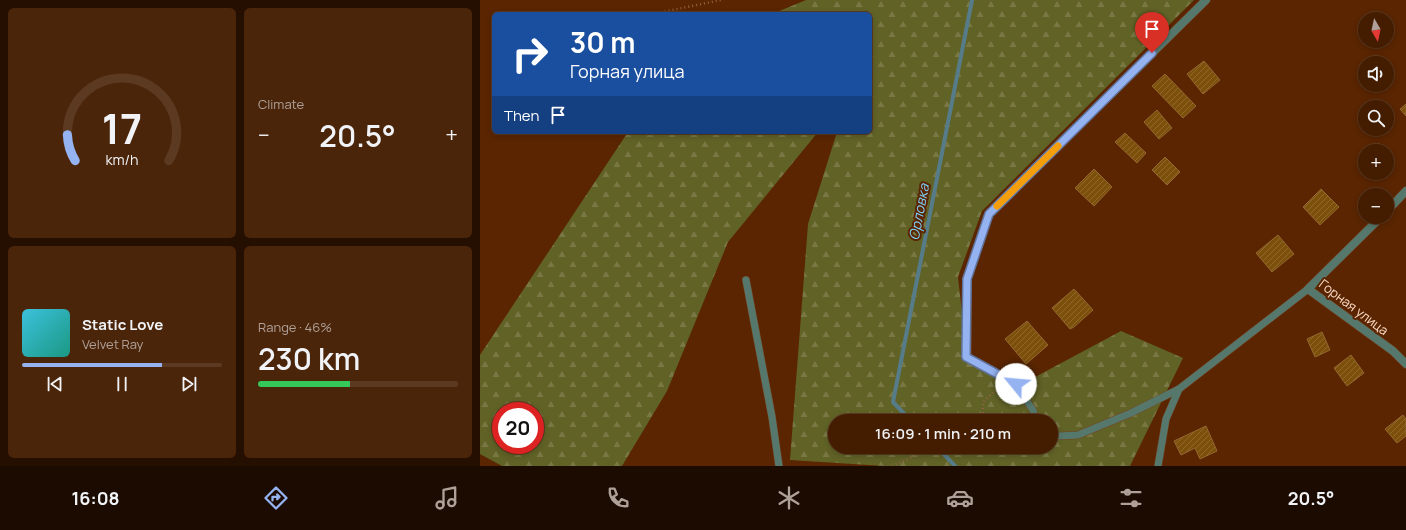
<!DOCTYPE html>
<meta charset="utf-8">
<style>
body{margin:0;font-family:Manrope,sans-serif;background:#4b250a;color:#f1f3f6;height:100vh;display:flex;flex-direction:column;font-size:15px;white-space:nowrap}
*{box-sizing:border-box;margin:0}
p{font-size:13px;color:#afa199}
.icon{flex:none;width:22px;height:22px;fill:none;stroke:currentColor;stroke-width:2;stroke-linecap:round;stroke-linejoin:round}
.map{position:relative;flex:1;overflow:hidden}
.side{display:flex;flex-direction:column;gap:8px;padding:8px;background:#250f00;width:480px}
.side>*{flex:none}
.banner{position:absolute;left:12px;top:12px;width:380px;height:122px;border-radius:6px;box-shadow:0 2px 6px #0003,0 0 0 1px #5c3a22;background:#1a4fa0;color:#fff;overflow:hidden}
.needle{width:26px;rotate:171deg}
.tools{position:absolute;left:878px;top:12px;display:grid;gap:8px}
.tools a{display:grid;place-items:center;width:36px;height:36px;border-radius:50%;background:#441c00;box-shadow:0 2px 6px #0003,0 0 0 1px #5c3a22;font-size:20px}
.speed{position:absolute;left:12px;top:402px;display:flex;gap:8px;font-size:20px;font-weight:700;text-align:center}
.speed>*{display:grid;place-content:center;width:52px;height:52px;border-radius:50%;background:#441c00;box-shadow:0 2px 6px #0003,0 0 0 1px #5c3a22;line-height:1}
.speed .limit{border:6px solid #d22;background:#fff;color:#111}
.pin{position:absolute;display:grid;place-items:center;width:34px;height:34px;color:#fff;margin:-41px -17px;border-radius:50% 50% 50% 0;rotate:-45deg;box-shadow:0 0 4px #0007}
.pin .icon{rotate:45deg}
.me{position:absolute;width:44px;margin:-22px;rotate:298deg;stroke-linejoin:round;filter:drop-shadow(0 0 3px #0008)}
.turn{display:flex;align-items:center;gap:14px;height:84px;padding:0 12px;font-size:18px}
.turn .icon{width:52px;height:52px;stroke-width:2.5}
.turn b{display:block;font-size:28px;line-height:34px}
.then{display:flex;align-items:center;height:38px;padding:0 12px;background:#0003;gap:8px;font-size:15px}
.big{font-size:30px;font-weight:600;line-height:1.1}
.side .tile{flex:1;display:flex;flex-direction:column;justify-content:center;gap:6px;min-width:0;padding:0 14px;border-radius:6px;background:#4b250a}
.side .dial{align-items:center;gap:0}
.dial svg{height:104px;overflow:visible;fill:none;stroke:#5c3a22;stroke-width:7;stroke-linecap:round;text-anchor:middle}
.dial text{fill:#f1f3f6;stroke:none}
.song{display:flex;align-items:center;gap:12px}
.cover{width:48px;height:48px;border-radius:6px;background:linear-gradient(135deg,hsl(190 70% 55%),hsl(170 70% 35%))}
.played{height:4px;border-radius:2px;background:linear-gradient(90deg,#95b2f1 70%,#5c3a22 70%)}
.keys{display:flex;justify-content:space-around;direction:ltr}
.heat{display:flex;justify-content:space-between;align-items:center;font-size:22px;direction:ltr}
.charge{height:6px;border-radius:3px;background:linear-gradient(90deg,#34c759 46%,#5c3a22 0)}
.side .tiles{flex:1;display:grid;gap:8px;grid-template-columns:repeat(2,1fr)}
.trip{position:absolute;left:348px;top:414px;width:230px;height:40px;border-radius:20px;background:#441c00;box-shadow:0 2px 6px #0003,0 0 0 1px #5c3a22;font-weight:600;line-height:40px;text-align:center}
.tab-bar{display:flex;height:64px;justify-content:space-around;align-items:center;background:#1b0b00;color:#afa199}
.tab-bar .icon{width:28px;height:28px}
.tab-bar .on{color:#95b2f1}
.tab-bar b{font-size:18px;color:#f1f3f6}
main{display:flex;flex:1;min-height:0}
.map>svg:first-child{display:block}
.forest{fill:url(#forest-firs);fill-rule:evenodd}
.lines{fill:none;stroke-linecap:round;stroke-linejoin:round}
.stream{stroke:#577c89;stroke-width:4}
.building{fill:url(#building-hatch);stroke:#936831}
.lane-casing{stroke:#744220;stroke-width:8}
.street-casing{stroke:#744220;stroke-width:9}
.path{stroke:#916344;stroke-width:2.5;stroke-dasharray:1 3;stroke-linecap:butt}
.lane{stroke:#56786c;stroke-width:7}
.street{stroke:#56786c;stroke-width:8}
.route-casing{stroke:#61749d;stroke-width:10}
.route{stroke:#95b2f1;stroke-width:7}
.slow{stroke:#f59e0b;stroke-width:7}
.labels{text-anchor:middle;stroke-width:4;stroke-linejoin:round;paint-order:stroke}
.street-label{font-size:13px;fill:#fcdac7;stroke:#5a2500}
.water-label{font-size:14px;font-style:italic;fill:#7dd2fc;stroke:#5a2500}
</style>
<main>
<section class="side">
<div class="tiles">
<div class="tile dial"><svg viewBox="0 0 100 80">
<path d="M14 69A42 42 0 1 1 86 69"/>
<path d="M14 69A42 42 0 0 1 8 49" stroke="#95b2f1"/>
<text x="50" y="56" font-size="32" font-weight="700">17</text>
<text x="50" y="72" font-size="11">km/h</text>
</svg></div>
<div class="tile"><p>Climate</p>
<div class="heat"><a>−</a><b class="big">20.5°</b><a>+</a></div>
</div>
<div class="tile">
<div class="song"><i class="cover"></i><div><b>Static Love</b><p>Velvet Ray</p></div></div>
<div class="played"></div>
<div class="keys"><svg class="icon" aria-label="previous" viewBox="0 0 24 24"><path d="M18 5L8 12l10 7zM5 5v14"/></svg><svg class="icon" aria-label="pause" viewBox="0 0 24 24"><path d="M8 5v14M16 5v14"/></svg><svg class="icon" aria-label="next" viewBox="0 0 24 24"><path d="M6 5l10 7-10 7zM19 5v14"/></svg></div>
</div>
<div class="tile"><p>Range · 46%</p><b class="big">230 km</b><div class="charge"></div></div>
</div>
</section>
<div class="map">
<svg width="926" height="466" viewBox="0 0 926 466">
<defs>
<pattern id="forest-firs" width="22" height="20" patternUnits="userSpaceOnUse"><rect width="22" height="20" fill="#616226"/><path d="M5 1l3.5 6h-7zM16 11l3.5 6h-7z" fill="#797844"/></pattern>
<pattern id="building-hatch" width="6" height="6" patternUnits="userSpaceOnUse"><rect width="6" height="6" fill="#7c4f0a"/><path d="M-1 1l2-2M0 6l6-6M5 7l2-2" fill="none" stroke="#90682c"/></pattern>
</defs>
<rect width="100%" height="100%" fill="#5a2500"/>
<g class="forest">
<path d="M326 0H714L502 211 478 277 487 357 531 390 641 331 703 358 650 466H404L310 460 328 224 357 132H390V14H292ZM355 421H571V447H355Z"/>
<path d="M148 132H338L248 242 187 391 142 466H22L0 454V355ZM21 411H55V445H21Z"/>
</g>
<g class="lines">
<g class="stream">
<path d="M431 421 413 402 492 0"/>
<path d="M457 447 475 466"/>
</g>
</g>
<g class="building">
<path d="M724 61 740 80 723 94 707 74Z"/>
<path d="M685 74 716 106 703 118 672 86Z"/>
<path d="M926 104V116L920 109Z"/>
<path d="M677 110 692 128 679 139 664 122Z"/>
<path d="M645 133 666 153 657 163 635 142Z"/>
<path d="M898 143 911 155 907 159V151H891Z"/>
<path d="M685 157 700 172 687 185 672 170Z"/>
<path d="M614 169 632 187 614 206 595 188Z"/>
<path d="M841 189 859 207 840 225 823 207Z"/>
<path d="M798 235 814 254 792 272 776 253Z"/>
<path d="M594 289 613 310 594 327 590 329 572 308Z"/>
<path d="M547 321 568 345 546 364 525 339Z"/>
<path d="M842 332 850 350 835 357 827 339Z"/>
<path d="M871 355 884 373 867 386 854 368Z"/>
<path d="M923 415 926 419V436L917 443 905 429Z"/>
<path d="M726 426 737 451 720 459 715 448 701 455 694 441Z"/>
</g>
<g class="lines">
<defs>
<g id="lane">
<path d="M266 280 292 417 299 466"/>
<path d="M487 357 535 384 553 410 556 421"/>
<path d="M571 433 578 436 598 435 651 413 699 389"/>
<path d="M678 466 686 419 699 389 828 289"/>
</g>
<g id="street">
<path d="M907 211 926 191"/>
<path d="M901 217 828 289 913 351 926 364"/>
<path d="M487 357V279L509 214 726 0"/>
</g>
</defs>
<use href="#lane" class="lane-casing"/>
<use href="#street" class="street-casing"/>
<g class="path">
<path d="M173 14 241 0"/>
<path d="M503 421V402L520 386"/>
<path d="M412 466 455 447"/>
</g>
<use href="#lane" class="lane"/>
<use href="#street" class="street"/>
</g>
<g class="lines">
<defs>
<path id="route" d="M536 384 486 357 487 279 509 214 672 53"/>
</defs>
<use href="#route" class="route-casing"/>
<use href="#route" class="route"/>
<path class="slow" d="M517 206 578 146"/>
</g>
<g class="labels">
<g class="street-label">
<text transform="translate(874 307) rotate(37)" y="5">Горная улица</text>
</g>
<g class="water-label">
<text transform="translate(439 212) rotate(-79)" y="5">Орловка</text>
</g>
</g>
</svg>
<div class="tools">
<a><svg class="needle" viewBox="-14 -14 28 28"><path d="M0-13l5 13h-10z" fill="#e53935"/><path d="M0 13l5-13h-10z" fill="#afa199"/></svg></a>
<a><svg class="icon" aria-label="sound" viewBox="0 0 24 24"><path d="M4 9h4l5-4v14l-5-4H4zM17 9q2 3 0 6"/></svg></a>
<a><svg class="icon" aria-label="search" viewBox="0 0 24 24"><circle cx="10" cy="10" r="6"/><path d="M15 15l6 6"/></svg></a>
<a>+</a>
<a>−</a>
</div>
<div class="speed"><div class="limit">20</div></div>
<div class="pin" style="left:672px;top:53px;background:#d93025"><svg class="icon" aria-label="arrive" viewBox="0 0 24 24"><path d="M6 21V4h12l-3 4 3 4H6"/></svg></div>
<svg class="me" style="left:536px;top:384px" viewBox="-20 -20 40 40"><circle r="19" fill="#fff"/><path d="M0-13L10 11 0 6-10 11z" fill="#95b2f1"/></svg>
<div class="trip">16:09 · 1 min · 210 m</div>
<div class="banner">
<div class="turn"><svg class="icon" aria-label="right" viewBox="0 0 24 24"><path d="M7 20v-9h11M14 6l5 5-5 5"/></svg><div><b>30 m</b>Горная улица</div></div>
<div class="then">Then<svg class="icon" aria-label="arrive" viewBox="0 0 24 24"><path d="M6 21V4h12l-3 4 3 4H6"/></svg></div>
</div>
</div>
</main>
<nav class="tab-bar">
<b>16:08</b>
<svg class="icon on" aria-label="directions" viewBox="0 0 24 24"><path d="M12 3l9 9-9 9-9-9zM9 14v-3h6M13 9l2 2-2 2"/></svg>
<svg class="icon" aria-label="music" viewBox="0 0 24 24"><path d="M9 18V5l10-2v13"/><circle cx="6" cy="18" r="3"/><circle cx="16" cy="16" r="3"/></svg>
<svg class="icon" aria-label="phone" viewBox="0 0 24 24"><path d="M5 4h4l2 5-3 2q2 4 5 5l2-3 5 2v4C11 20 4 13 5 4z"/></svg>
<svg class="icon" aria-label="climate" viewBox="0 0 24 24"><path d="M12 3v18M4 7l16 10M4 17L20 7"/></svg>
<svg class="icon" aria-label="car" viewBox="0 0 24 24"><path d="M5 17H2v-5l4-1 3-4h7l3 4 3 1v5h-3M9 17h6M6 11h13"/><circle cx="7" cy="17" r="2"/><circle cx="17" cy="17" r="2"/></svg>
<svg class="icon" aria-label="filters" viewBox="0 0 24 24"><path d="M4 7h16M4 17h16"/><circle cx="9" cy="7" r="2"/><circle cx="15" cy="17" r="2"/></svg>
<b>20.5°</b>
</nav>
